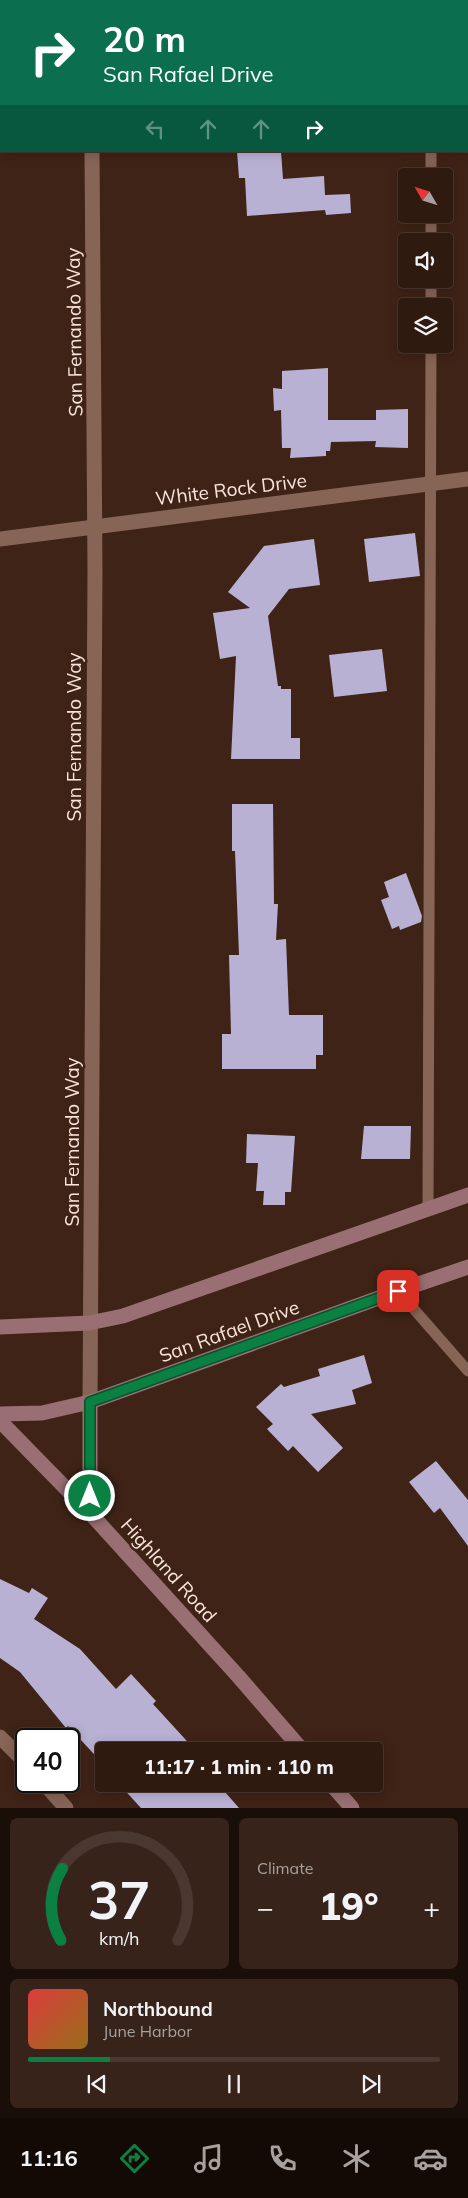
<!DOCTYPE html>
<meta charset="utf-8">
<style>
body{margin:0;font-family:Mulish,sans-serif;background:#372319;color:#f1f3f6;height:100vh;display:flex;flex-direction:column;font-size:19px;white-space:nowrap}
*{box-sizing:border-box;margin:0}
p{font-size:16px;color:#a7a19f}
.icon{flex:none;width:28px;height:28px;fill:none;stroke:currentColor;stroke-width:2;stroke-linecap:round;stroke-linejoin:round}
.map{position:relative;height:1808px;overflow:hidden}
.sheet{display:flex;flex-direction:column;gap:10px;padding:10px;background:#1a0e09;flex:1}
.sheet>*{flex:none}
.banner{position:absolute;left:0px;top:0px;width:469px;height:152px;box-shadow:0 2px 12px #0003,0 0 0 1px #4a3830;background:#0b6e4f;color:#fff;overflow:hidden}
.needle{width:32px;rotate:309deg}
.controls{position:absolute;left:398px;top:168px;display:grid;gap:10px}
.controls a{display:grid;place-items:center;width:55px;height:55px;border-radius:5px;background:#2f1a10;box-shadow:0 2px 12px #0003,0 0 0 1px #4a3830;font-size:25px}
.speed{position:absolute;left:15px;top:1728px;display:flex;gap:10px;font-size:25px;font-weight:700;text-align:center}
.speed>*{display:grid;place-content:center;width:65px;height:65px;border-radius:50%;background:#2f1a10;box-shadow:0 2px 12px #0003,0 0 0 1px #4a3830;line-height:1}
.speed .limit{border:2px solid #111;border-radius:8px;background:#fff;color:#111}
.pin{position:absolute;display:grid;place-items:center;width:42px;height:42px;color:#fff;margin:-21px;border-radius:10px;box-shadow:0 2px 8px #0006}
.me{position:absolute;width:55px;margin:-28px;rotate:0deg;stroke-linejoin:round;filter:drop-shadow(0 0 4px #0008)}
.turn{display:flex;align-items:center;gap:18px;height:105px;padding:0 20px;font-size:22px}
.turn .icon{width:65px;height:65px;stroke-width:2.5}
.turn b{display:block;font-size:35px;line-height:42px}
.lanes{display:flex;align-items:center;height:48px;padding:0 20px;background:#0003;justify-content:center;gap:25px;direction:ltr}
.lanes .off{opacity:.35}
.big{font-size:38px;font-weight:800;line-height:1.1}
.sheet .widget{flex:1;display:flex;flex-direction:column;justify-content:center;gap:8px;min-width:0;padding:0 18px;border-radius:8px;background:#372319}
.sheet .dial{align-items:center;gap:0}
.dial svg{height:130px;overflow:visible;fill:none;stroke:#4a3830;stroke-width:7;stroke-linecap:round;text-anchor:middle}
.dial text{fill:#f1f3f6;stroke:none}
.song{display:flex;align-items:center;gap:15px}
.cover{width:60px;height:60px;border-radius:8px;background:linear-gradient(135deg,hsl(0 70% 55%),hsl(40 70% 35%))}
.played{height:5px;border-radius:2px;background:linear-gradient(90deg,#0b8043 20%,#4a3830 20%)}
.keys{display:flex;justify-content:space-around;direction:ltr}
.heat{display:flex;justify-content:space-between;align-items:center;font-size:28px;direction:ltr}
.sheet .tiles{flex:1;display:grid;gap:10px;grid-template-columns:1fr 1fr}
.widget:last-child{grid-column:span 2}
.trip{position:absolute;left:95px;top:1742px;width:288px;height:50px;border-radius:5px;background:#2f1a10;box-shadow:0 2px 12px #0003,0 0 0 1px #4a3830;font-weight:800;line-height:50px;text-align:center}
.dock{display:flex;height:80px;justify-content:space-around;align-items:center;background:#130a06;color:#a7a19f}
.dock .icon{width:35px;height:35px}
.dock .selected{color:#0b8043}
.dock b{font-size:22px;color:#f1f3f6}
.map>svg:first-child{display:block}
.building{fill:#b9b1d4}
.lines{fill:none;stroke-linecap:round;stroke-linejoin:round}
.lane{stroke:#876556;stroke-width:11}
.street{stroke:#876556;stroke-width:15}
.secondary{stroke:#996f73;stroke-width:15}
.route-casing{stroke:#07532c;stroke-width:12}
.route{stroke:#0b8043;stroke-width:9}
.labels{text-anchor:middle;stroke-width:5;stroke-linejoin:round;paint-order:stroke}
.street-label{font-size:19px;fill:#f9e5dc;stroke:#3f2316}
</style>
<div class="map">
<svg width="468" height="1808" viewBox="0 0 468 1808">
<rect width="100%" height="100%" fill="#3f2316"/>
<g class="building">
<path d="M237 151H281L283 179 324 176 325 195 350 194 351 213 326 215 325 210 247 216 245 178H239Z"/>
<path d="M328 368V420H376V410L408 409V448L375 447 376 441 331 442 330 451H326V456L290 458 291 448H282L281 410 274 411 273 388 282 389V371Z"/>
<path d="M415 533 420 576 369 582 364 539Z"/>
<path d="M314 539 320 585 289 589 268 616 278 686H281V689H291V738H300V759H231L236 656 220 659 213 613 250 608 228 592 264 546Z"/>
<path d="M382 649 387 691 334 697 329 655Z"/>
<path d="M232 804H273L274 904H278L276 940 286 939 289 1015H323V1055H316V1069H222V1034H231L229 955H239L235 851H232Z"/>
<path d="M406 873 422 916 421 922 400 930 399 926 392 929 381 900 389 897 384 882Z"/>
<path d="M364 1126H411L410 1159H361Z"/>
<path d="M247 1134 295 1136 291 1192H285V1205H263L264 1191H256L258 1163H246Z"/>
<path d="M364 1355 372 1383 352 1390 356 1404 311 1414 343 1448 318 1472 293 1446 288 1451 267 1429 273 1424 256 1407 281 1384 284 1387 320 1376 318 1369Z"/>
<path d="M436 1461 468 1500V1546L440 1508 434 1513 409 1482Z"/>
<path d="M0 1579 29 1593 32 1588 48 1598 34 1619 80 1649 116 1689 131 1674 156 1701 153 1704 196 1751H104V1765L68 1726 66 1728 20 1672 0 1658Z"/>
<path d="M119 1784H218L239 1808H141Z"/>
</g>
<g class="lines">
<g class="lane">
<path d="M431 0V1"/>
<path d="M431 151V176"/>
<path d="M431 214V241"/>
<path d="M431 279V306"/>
<path d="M428 1208 431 344"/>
<path d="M398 1291 468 1371"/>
</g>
<g class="street">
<path d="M93 1V0"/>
<path d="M0 539 468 479"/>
<path d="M90 1402 95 571 92 151"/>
<path d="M0 1737 26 1763"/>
<path d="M42 1781 66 1808"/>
</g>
<g class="secondary">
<path d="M0 1327 89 1323 123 1316 468 1195"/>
<path d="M90 1402V1513L238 1676 303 1751"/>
<path d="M0 1414 42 1413 90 1402 398 1291 468 1267"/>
<path d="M0 1421 90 1513"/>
<path d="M331 1784 352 1808"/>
</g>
</g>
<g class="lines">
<defs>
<path id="route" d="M90 1496V1402L398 1291"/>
</defs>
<use href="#route" class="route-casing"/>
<use href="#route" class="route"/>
</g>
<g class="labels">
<g class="street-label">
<text transform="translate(74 332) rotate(-91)" y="7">San Fernando Way</text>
<text transform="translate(231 489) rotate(-7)" y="7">White Rock Drive</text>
<text transform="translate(74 737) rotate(-90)" y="7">San Fernando Way</text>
<text transform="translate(72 1142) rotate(-90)" y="7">San Fernando Way</text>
<text transform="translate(229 1331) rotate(-20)" y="7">San Rafael Drive</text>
<text transform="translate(169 1570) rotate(48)" y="7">Highland Road</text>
</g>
</g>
</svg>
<div class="controls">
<a><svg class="needle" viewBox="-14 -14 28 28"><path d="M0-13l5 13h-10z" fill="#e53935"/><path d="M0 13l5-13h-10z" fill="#a7a19f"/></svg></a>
<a><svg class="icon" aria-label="sound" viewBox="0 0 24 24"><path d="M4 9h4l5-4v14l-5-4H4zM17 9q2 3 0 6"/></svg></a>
<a><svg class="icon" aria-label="layers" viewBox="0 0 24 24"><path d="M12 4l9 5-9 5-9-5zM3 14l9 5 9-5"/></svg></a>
</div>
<div class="speed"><div class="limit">40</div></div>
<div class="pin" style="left:398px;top:1291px;background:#d93025"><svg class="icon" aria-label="arrive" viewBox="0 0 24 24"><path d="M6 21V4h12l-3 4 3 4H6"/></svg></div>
<svg class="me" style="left:90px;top:1496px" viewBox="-20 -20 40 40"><circle r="17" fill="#0b8043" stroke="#fff" stroke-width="3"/><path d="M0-11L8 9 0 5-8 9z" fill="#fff"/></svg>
<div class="trip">11:17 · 1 min · 110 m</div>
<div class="banner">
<div class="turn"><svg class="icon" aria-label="right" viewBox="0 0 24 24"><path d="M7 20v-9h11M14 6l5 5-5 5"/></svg><div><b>20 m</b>San Rafael Drive</div></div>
<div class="lanes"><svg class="icon off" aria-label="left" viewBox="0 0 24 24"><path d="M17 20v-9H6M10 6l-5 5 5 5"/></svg><svg class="icon off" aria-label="ahead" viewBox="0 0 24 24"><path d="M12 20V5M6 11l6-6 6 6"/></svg><svg class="icon off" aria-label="ahead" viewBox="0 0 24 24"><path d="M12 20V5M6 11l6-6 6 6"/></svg><svg class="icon" aria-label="right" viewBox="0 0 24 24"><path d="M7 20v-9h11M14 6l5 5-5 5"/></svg></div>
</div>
</div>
<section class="sheet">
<div class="tiles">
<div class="widget dial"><svg viewBox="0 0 100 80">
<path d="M14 69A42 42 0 1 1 86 69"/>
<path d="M14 69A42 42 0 0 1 15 25" stroke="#0b8043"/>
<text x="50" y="56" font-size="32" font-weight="700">37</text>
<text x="50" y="72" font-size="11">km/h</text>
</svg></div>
<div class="widget"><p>Climate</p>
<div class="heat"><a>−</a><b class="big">19°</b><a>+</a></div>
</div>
<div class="widget">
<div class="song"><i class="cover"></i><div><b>Northbound</b><p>June Harbor</p></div></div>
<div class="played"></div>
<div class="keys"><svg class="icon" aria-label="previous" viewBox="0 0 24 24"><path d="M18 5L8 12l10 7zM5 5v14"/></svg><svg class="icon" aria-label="pause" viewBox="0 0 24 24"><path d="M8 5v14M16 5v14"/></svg><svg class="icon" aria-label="next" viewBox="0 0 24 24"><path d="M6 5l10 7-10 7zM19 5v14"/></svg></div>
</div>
</div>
</section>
<nav class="dock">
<b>11:16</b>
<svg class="icon selected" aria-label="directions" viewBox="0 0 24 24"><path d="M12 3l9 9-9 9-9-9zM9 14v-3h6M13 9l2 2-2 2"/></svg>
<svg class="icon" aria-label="music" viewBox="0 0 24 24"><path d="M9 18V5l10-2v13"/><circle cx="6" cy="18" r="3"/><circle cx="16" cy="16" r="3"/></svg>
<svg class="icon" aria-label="phone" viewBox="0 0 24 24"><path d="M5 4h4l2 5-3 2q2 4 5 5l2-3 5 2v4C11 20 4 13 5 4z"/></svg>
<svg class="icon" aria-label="climate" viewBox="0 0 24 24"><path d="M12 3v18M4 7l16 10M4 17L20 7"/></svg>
<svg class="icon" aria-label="car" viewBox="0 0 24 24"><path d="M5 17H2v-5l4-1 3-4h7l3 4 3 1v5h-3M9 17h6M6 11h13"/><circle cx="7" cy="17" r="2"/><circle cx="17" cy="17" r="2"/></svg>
</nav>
